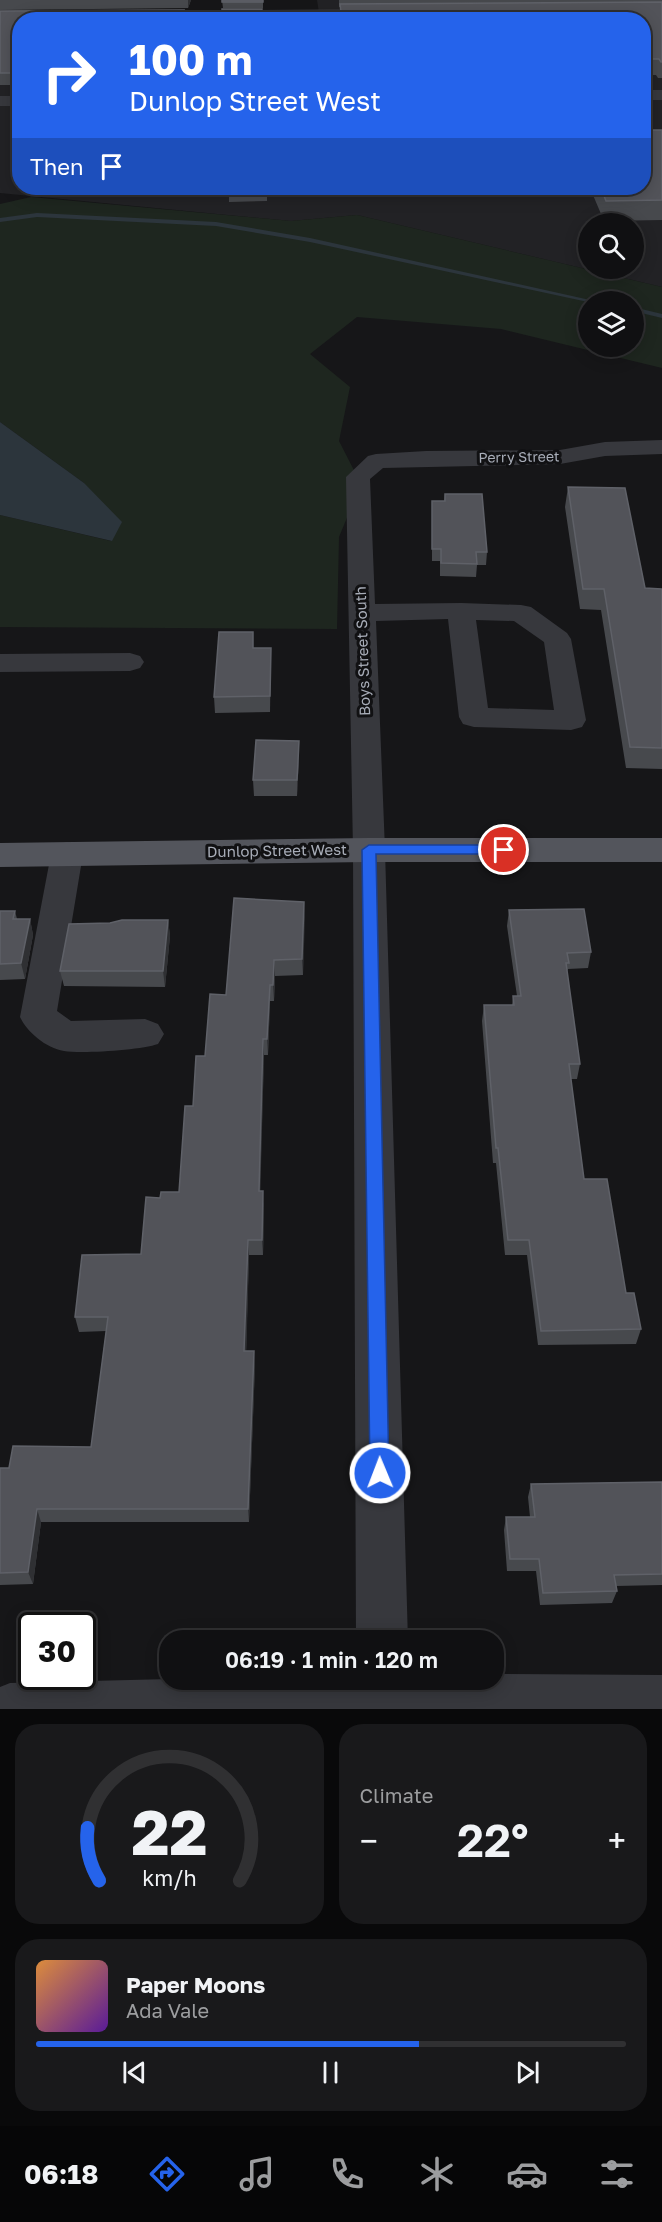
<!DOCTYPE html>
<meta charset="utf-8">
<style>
body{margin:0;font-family:"Golos Text",sans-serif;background:#19191b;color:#f1f3f6;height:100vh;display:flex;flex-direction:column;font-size:22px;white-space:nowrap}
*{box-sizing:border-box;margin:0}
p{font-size:20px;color:#9c9d9f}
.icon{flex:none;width:33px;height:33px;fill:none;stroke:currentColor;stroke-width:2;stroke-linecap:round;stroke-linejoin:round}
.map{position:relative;height:1709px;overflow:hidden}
.details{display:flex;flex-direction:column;gap:15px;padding:15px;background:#09090a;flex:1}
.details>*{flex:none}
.guide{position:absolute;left:12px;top:12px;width:639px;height:183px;border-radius:24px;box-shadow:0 3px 15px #0003,0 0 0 2px #303032;background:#2563eb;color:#fff;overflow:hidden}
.tools{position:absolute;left:578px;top:213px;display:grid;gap:12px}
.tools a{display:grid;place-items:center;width:66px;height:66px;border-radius:50%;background:#101012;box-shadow:0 3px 15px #0003,0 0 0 2px #303032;font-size:30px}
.speed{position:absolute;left:18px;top:1612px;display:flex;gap:12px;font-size:30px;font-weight:700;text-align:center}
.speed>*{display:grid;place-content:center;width:78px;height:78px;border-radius:50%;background:#101012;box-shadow:0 3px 15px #0003,0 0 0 2px #303032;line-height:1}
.speed .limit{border:3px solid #111;border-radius:9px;background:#fff;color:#111}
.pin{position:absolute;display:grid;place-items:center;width:51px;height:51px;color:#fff;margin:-26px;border:3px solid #fff;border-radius:50%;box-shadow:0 2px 6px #0007}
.me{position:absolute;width:66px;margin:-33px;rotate:359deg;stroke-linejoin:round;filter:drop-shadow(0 0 4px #0008)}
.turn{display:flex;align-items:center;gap:21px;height:126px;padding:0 18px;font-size:27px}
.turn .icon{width:78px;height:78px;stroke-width:2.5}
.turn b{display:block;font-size:42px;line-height:51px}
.then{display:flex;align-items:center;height:57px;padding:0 18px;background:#0003;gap:12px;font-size:22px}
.big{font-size:45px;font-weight:600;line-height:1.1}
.details .widget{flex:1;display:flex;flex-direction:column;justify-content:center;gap:9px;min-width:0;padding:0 21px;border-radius:24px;background:#19191b}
.details .dial{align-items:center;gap:0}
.dial svg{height:156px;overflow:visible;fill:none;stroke:#303032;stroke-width:7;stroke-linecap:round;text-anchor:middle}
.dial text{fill:#f1f3f6;stroke:none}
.song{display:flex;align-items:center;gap:18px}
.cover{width:72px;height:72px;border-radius:9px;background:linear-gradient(135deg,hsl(30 70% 55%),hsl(270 70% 35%))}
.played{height:6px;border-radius:3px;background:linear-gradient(90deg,#2563eb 65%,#303032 65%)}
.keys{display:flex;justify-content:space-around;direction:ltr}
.heat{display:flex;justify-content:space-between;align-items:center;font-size:33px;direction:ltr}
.details .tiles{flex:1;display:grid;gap:15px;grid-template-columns:1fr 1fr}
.widget:last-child{grid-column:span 2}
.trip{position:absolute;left:159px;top:1630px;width:345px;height:60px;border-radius:24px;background:#101012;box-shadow:0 3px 15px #0003,0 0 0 2px #303032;font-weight:600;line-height:60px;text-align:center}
.menu{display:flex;height:96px;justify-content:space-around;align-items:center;background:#060607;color:#9c9d9f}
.menu .icon{width:42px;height:42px}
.menu .current{color:#2563eb}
.menu b{font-size:27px;color:#f1f3f6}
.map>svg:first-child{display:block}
.built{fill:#222225;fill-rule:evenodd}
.green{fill:#1e261f;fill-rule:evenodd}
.water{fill:#2c353c}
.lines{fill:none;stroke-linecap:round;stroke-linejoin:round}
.stream{fill:#2c353c;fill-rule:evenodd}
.minor{fill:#37383d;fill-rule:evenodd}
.major{fill:#53555c;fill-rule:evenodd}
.wall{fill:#47494d}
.shaded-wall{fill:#2f3033}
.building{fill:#525359;stroke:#5f6168;stroke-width:1.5}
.route{fill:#2563eb;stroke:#184099;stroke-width:1.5}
.labels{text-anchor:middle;stroke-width:6;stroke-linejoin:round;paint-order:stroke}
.far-street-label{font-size:14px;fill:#a8adb8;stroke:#111113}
.street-label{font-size:15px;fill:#a8adb8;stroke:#111113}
</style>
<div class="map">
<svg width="662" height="1709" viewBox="0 0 662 1709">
<rect width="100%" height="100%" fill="#161618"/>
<path class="built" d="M317 0H662V287L357 215 291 221 0 193V21H19L20 188H644V20L320 19ZM588 224H633V268H588Z"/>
<path class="green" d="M31 197 291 221 357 215 662 287V368L501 329 357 317 310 354 350 387 339 441 361 484 339 537 337 629 0 627V515L111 541 84 483 0 422V204ZM588 302H633V346H588Z"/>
<path class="water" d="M0 422 84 483 122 522 112 541 0 515Z"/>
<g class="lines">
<g class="stream">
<path d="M37 213 216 222 310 238 599 302H588L310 242 216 226 37 217 0 222V218Z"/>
<path d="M633 307 662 314V318L633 311Z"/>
</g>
<g class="minor">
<path d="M384 9 389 10 391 13 389 16 139 19 132 15 139 11Z"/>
<rect x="644" y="90" width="18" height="10"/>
<rect x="0" y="96" width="20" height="10"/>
<path d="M662 440V454L605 456 560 464 383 468 370 479 375 604 461 603 521 605 531 607 567 633 571 639 586 720 582 727 571 730 474 727 463 724 459 717 448 619 376 621 385 850 408 1641H356L353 850 346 477 368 456 376 454 426 451 560 450 605 442ZM476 620 514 621 544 642 554 710 488 708Z"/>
<path d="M130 653 140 656 144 662 140 668 130 671 0 672V654Z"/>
<path d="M67 842 79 846 83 854 57 1011 71 1021 145 1019 158 1024 164 1034 158 1044C141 1050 82 1054 64 1051 46 1048 27 1032 20 1017L51 854 55 846Z"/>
<path d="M494 1674 662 1675V1709H0V1687L10 1683 170 1679 494 1680Z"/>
</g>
<path class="major" d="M369 838H662V862H369L0 867V843Z"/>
</g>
<g class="wall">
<path d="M0 0H191L188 8 0 10Z"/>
<path d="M222 0H263V8H223Z"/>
<path d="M339 0H662V78H658L656 75H644V20H340V7H339Z"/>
<path d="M0 11 20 20V85H0Z"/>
<path d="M662 130V220L604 221 590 188H644Z"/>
<path d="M222 188H267V201L229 202V190L222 189Z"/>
<path d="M568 487 645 588 662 589V769L626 768 601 610 580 609 565 507Z"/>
<path d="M445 494 487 552 486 565H477L476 577 440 576V561H432V501H444Z"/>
<path d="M254 648H271L270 712 215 713 214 697Z"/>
<path d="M299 741V757L297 796H254L253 780Z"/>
<path d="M304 902 303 975 275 976 274 1001H270L268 1055H264L260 1191 264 1206 263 1255H249L246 1351 255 1365 249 1522H41L33 1584 0 1585V1468H9L91 1447 106 1331 79 1332 75 1317 141 1254 160 1198 179 1192 193 1106 205 1056 226 995Z"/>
<path d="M509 910 591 952 588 968 568 969 567 971 580 1064 577 1079H571L584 1179 626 1293 641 1329 636 1344 538 1345 527 1255H505L496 1163H493L482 1021 484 1005H512L513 996H517L507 926Z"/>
<path d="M0 911H15L17 919H30L33 935 25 979 0 980Z"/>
<path d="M168 920 170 936 165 987 64 986 60 971 110 923Z"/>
<path d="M662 1482V1585L616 1586 617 1591 612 1603 540 1605 536 1571H507L504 1530 506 1517H530L528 1497 531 1484Z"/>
</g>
<g class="shaded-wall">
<path d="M188 0H191L188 8Z"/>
<path d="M184 10V20H181Z"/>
<path d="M299 741V757L297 796V780Z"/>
<path d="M304 902 305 918 303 975 302 959Z"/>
<path d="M30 919 33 935 25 979 21 963Z"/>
<path d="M168 920 170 936 165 987 163 971Z"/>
<path d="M274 960 275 976 274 1001 273 985Z"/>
<path d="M270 985V1001L268 1055 267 1039Z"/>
<path d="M263 1039 264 1055 260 1206 259 1191Z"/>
<path d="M263 1191 264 1206 263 1255 262 1240Z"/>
<path d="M248 1240 249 1255 246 1365 244 1351Z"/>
<path d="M254 1351 255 1365 249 1522 248 1509Z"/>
<path d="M37 1509 41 1522 33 1584 28 1572Z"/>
</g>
<g class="building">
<rect x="222" y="0" width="41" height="2"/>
<path d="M662 2V62H661L659 59H644V20H342L340 4Z"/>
<path d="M222 9H262L261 20H222Z"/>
<path d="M184 10 181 20H20V73H0V11Z"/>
<path d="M644 130H662V200L606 201 601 188H644Z"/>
<path d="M228 188H267L229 189Z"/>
<path d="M568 487 625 488 645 588 662 589V748L630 747 604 589H583Z"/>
<path d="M445 494H482L487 552H476L477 564 441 563V549H432V501H445Z"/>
<path d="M219 632H253V648H271L270 696 214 697Z"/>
<path d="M256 740 299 741 297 780H253Z"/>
<path d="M234 898 304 902 302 959 274 960 273 985H270L267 1039H263L259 1191H263L262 1240H248L244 1351H254L248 1509H37L28 1572 0 1573V1468H9L13 1446 91 1447 108 1317H75L82 1255 141 1254 146 1197 160 1198 161 1192H179L185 1106H193L196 1056H205L210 994 226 995Z"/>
<path d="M584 909 591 952 567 953 569 963H566L580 1064H569L584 1179H607L626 1293H634L641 1329 541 1331 529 1240H508L498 1148H496L484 1005H514L513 996H521L509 910Z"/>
<path d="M0 911H15L13 919H30L21 963 0 964Z"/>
<path d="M122 920H168L163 971H60L69 924 110 923Z"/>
<path d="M662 1482V1574L614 1575 617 1591 543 1593 539 1559H510L506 1517H535L531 1484Z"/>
</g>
<path class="route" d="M369 845H504L511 850 504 854H376L389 1473 386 1480 380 1483 373 1480 370 1473 362 850Z"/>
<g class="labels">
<g class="far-street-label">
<text transform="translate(519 457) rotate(-1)" y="5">Perry Street</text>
</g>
<g class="street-label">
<text transform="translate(363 651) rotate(-92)" y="5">Boys Street South</text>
<text transform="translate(277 851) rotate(-1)" y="5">Dunlop Street West</text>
</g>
</g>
</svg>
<div class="tools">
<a><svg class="icon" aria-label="search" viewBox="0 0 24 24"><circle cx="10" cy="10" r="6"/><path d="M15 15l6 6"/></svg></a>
<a><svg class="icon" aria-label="layers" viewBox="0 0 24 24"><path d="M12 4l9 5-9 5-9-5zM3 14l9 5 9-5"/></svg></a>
</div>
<div class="speed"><div class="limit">30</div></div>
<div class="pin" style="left:504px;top:850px;background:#d93025"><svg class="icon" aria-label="arrive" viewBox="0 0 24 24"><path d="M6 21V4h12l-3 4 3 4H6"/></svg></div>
<svg class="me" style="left:380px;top:1473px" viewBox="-20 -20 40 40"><circle r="17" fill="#2563eb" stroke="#fff" stroke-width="3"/><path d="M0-11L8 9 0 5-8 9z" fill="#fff"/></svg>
<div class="trip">06:19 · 1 min · 120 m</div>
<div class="guide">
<div class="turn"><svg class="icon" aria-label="right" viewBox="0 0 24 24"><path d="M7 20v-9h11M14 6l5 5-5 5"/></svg><div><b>100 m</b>Dunlop Street West</div></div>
<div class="then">Then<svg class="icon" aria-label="arrive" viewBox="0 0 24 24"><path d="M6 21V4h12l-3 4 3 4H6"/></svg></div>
</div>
</div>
<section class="details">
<div class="tiles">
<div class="widget dial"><svg viewBox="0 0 100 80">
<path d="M14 69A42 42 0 1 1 86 69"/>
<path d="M14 69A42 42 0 0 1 8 42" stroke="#2563eb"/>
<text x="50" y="56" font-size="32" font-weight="700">22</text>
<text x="50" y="72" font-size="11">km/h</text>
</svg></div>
<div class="widget"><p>Climate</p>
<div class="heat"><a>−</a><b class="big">22°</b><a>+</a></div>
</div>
<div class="widget">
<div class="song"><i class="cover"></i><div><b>Paper Moons</b><p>Ada Vale</p></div></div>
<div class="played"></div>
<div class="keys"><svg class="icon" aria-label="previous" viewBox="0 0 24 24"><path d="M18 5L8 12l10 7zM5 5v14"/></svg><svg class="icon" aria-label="pause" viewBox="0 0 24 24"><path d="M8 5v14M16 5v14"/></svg><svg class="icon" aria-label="next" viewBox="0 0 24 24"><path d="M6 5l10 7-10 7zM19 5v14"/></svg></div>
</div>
</div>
</section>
<nav class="menu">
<b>06:18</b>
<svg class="icon current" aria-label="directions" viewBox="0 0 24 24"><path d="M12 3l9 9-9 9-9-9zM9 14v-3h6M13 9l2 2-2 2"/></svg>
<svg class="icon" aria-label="music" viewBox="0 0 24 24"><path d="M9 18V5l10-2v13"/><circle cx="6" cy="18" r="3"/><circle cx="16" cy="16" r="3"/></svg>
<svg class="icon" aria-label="phone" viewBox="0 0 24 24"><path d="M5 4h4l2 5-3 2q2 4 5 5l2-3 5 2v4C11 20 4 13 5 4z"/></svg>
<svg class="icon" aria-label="climate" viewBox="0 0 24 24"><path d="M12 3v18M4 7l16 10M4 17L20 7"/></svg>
<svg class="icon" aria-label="car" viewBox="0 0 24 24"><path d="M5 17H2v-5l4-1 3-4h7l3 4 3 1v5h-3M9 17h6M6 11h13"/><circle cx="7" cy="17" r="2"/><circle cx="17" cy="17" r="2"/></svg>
<svg class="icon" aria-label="filters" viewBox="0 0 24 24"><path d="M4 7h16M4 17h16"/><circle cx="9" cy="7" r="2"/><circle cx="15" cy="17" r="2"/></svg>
</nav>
